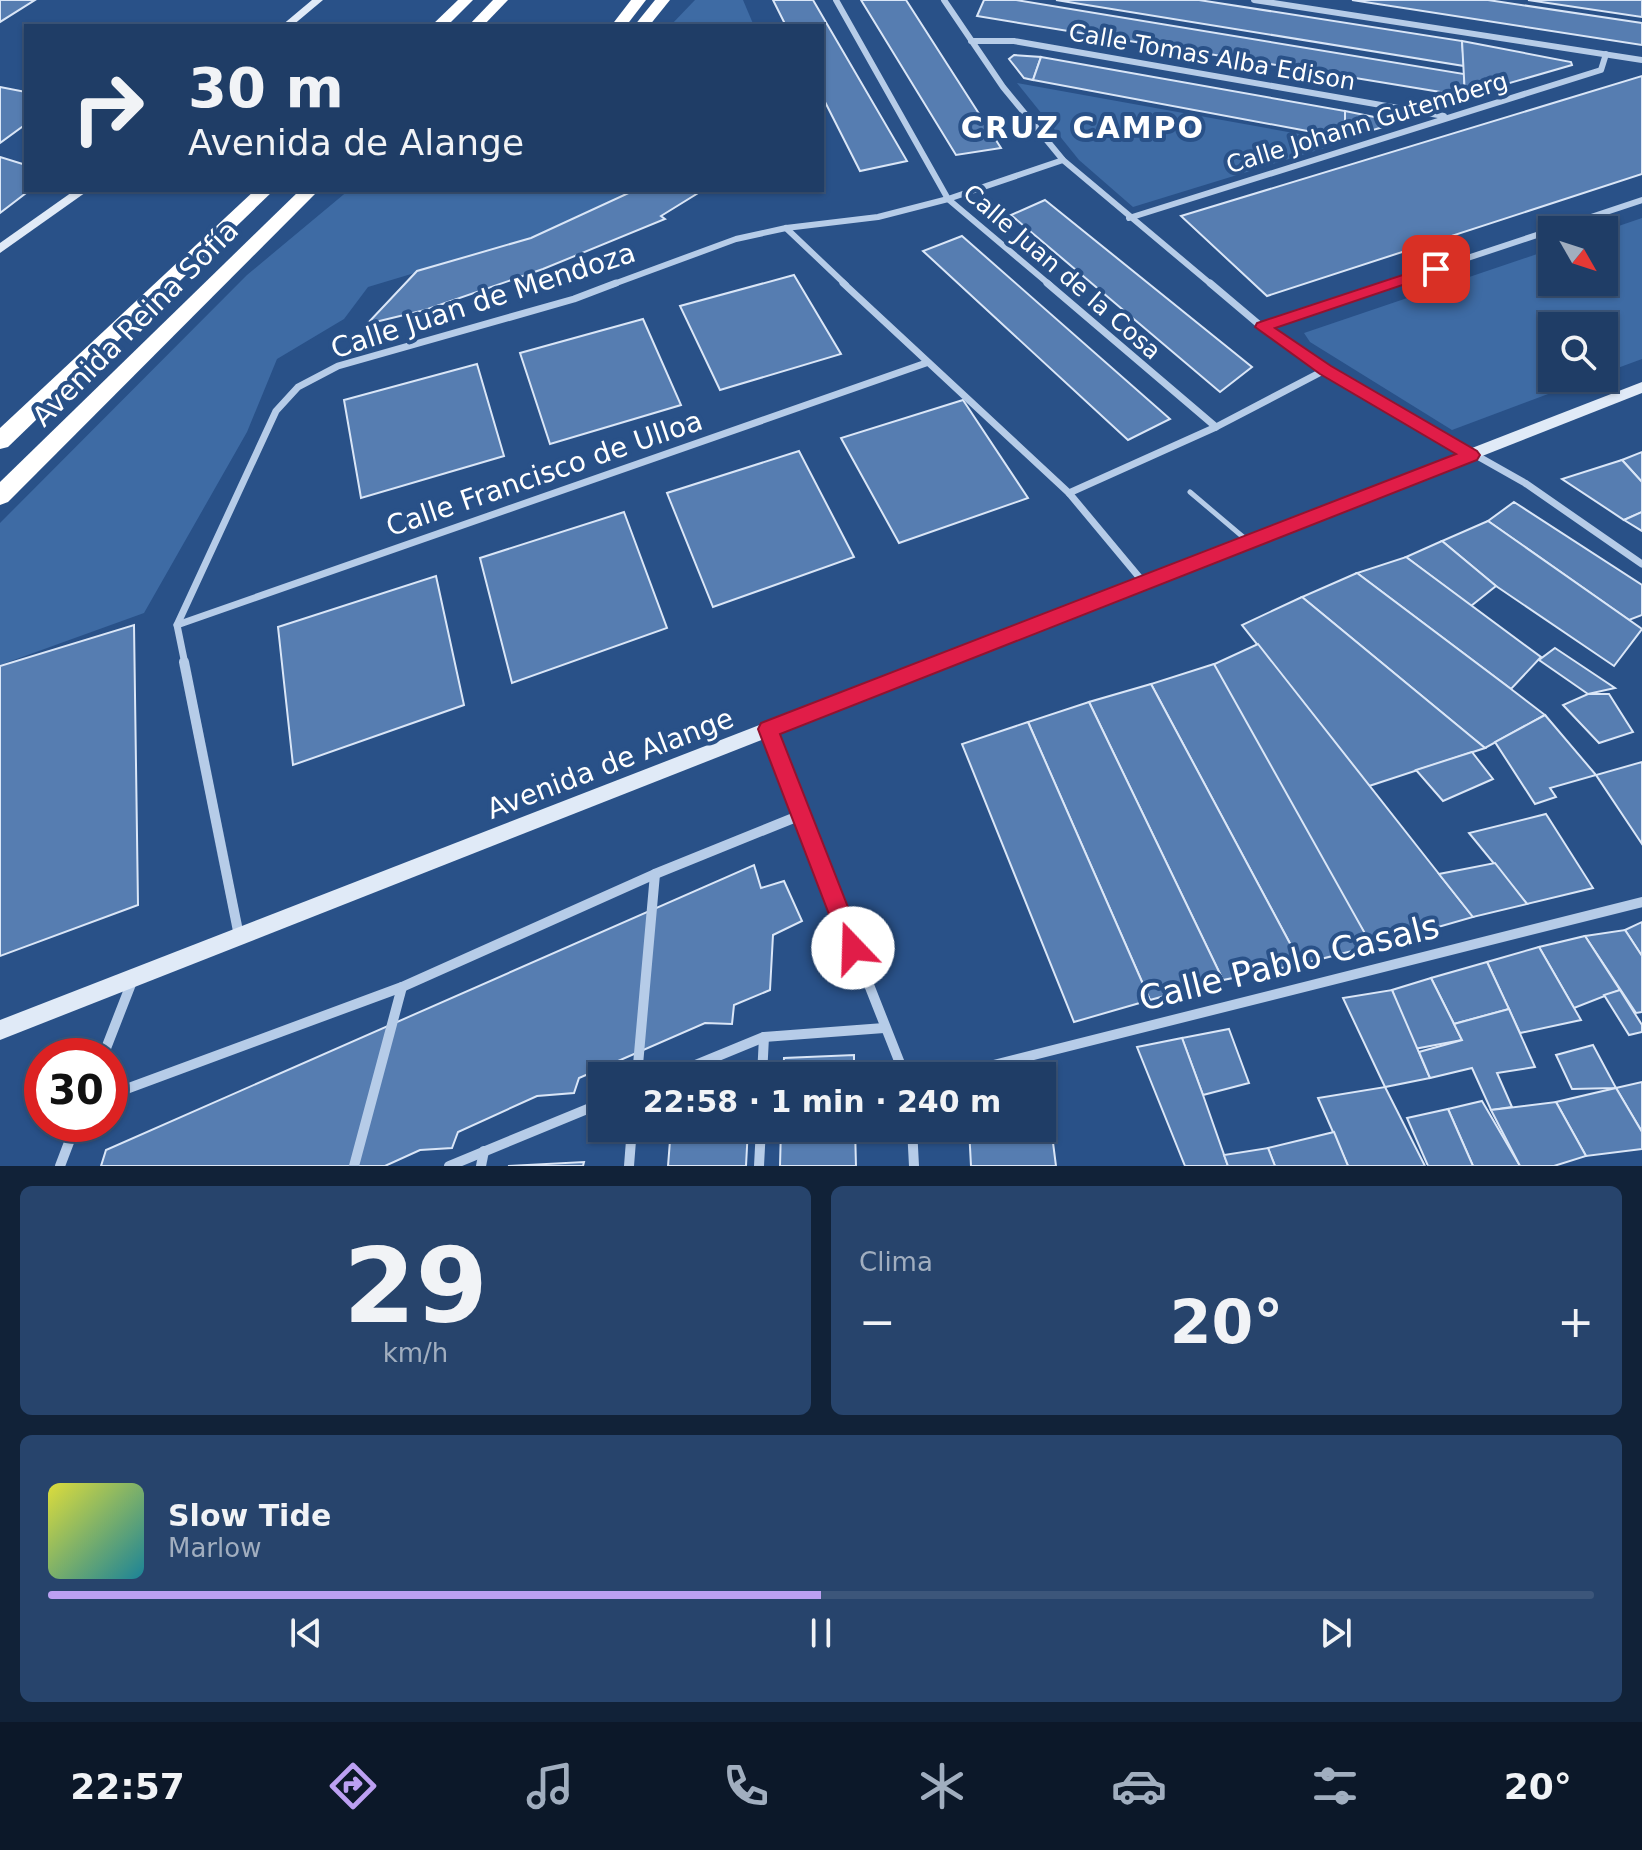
<!DOCTYPE html>
<html lang="es">
<meta charset="utf-8">
<style>
body{margin:0;font-family:"DejaVu Sans",sans-serif;background:#27446c;color:#f1f3f6;height:100vh;display:flex;flex-direction:column;font-size:30px;white-space:nowrap}
*{box-sizing:border-box;margin:0}
p{font-size:26px;color:#a1aebf}
.icon{flex:none;width:44px;height:44px;fill:none;stroke:currentColor;stroke-width:2;stroke-linecap:round;stroke-linejoin:round}
.map{position:relative;height:1166px;overflow:hidden}
.panel{display:flex;flex-direction:column;gap:20px;padding:20px;background:#112238;flex:1}
.panel>*{flex:none}
.hud{position:absolute;left:24px;top:24px;width:800px;height:168px;border-radius:0px;box-shadow:0 2px 6px #0004,0 0 0 2px #3c567a;background:#1f3d66;color:#f1f3f6;overflow:hidden}
.needle{width:52px;rotate:129deg}
.controls{position:absolute;left:1538px;top:216px;display:grid;gap:16px}
.controls a{display:grid;place-items:center;width:80px;height:80px;border-radius:0px;background:#1f3d66;box-shadow:0 2px 6px #0004,0 0 0 2px #3c567a;font-size:40px}
.speed{position:absolute;left:24px;top:1038px;display:flex;gap:16px;font-size:40px;font-weight:700;text-align:center}
.speed>*{display:grid;place-content:center;width:104px;height:104px;border-radius:50%;background:#1f3d66;box-shadow:0 2px 6px #0004,0 0 0 2px #3c567a;line-height:1}
.speed .limit{border:12px solid #d22;background:#fff;color:#111}
.pin{position:absolute;display:grid;place-items:center;width:68px;height:68px;color:#fff;margin:-34px;border-radius:16px;box-shadow:0 4px 12px #0006}
.me{position:absolute;width:88px;margin:-44px;rotate:339deg;stroke-linejoin:round;filter:drop-shadow(0 0 6px #0008)}
.turn{display:flex;align-items:center;gap:28px;height:168px;padding:0 32px;font-size:36px}
.turn .icon{width:104px;height:104px;stroke-width:2.5}
.turn b{display:block;font-size:56px;line-height:68px}
.big{font-size:60px;font-weight:600;line-height:1.1}
.panel .tile{flex:1;display:flex;flex-direction:column;justify-content:center;gap:12px;min-width:0;padding:0 28px;border-radius:12px;background:#27446c}
.panel .dial{align-items:center;gap:0}
.dial b{font-size:104px;line-height:1}
.song{display:flex;align-items:center;gap:24px}
.cover{width:96px;height:96px;border-radius:12px;background:linear-gradient(135deg,hsl(60 70% 55%),hsl(190 70% 35%))}
.played{height:8px;border-radius:4px;background:linear-gradient(90deg,#bca0f2 50%,#3c567a 50%)}
.keys{display:flex;justify-content:space-around;direction:ltr}
.heat{display:flex;justify-content:space-between;align-items:center;font-size:44px;direction:ltr}
.panel .tiles{flex:1;display:grid;gap:20px;grid-template-columns:1fr 1fr}
.tile:last-child{grid-column:span 2}
.trip{position:absolute;left:588px;top:1062px;width:468px;height:80px;border-radius:0px;background:#1f3d66;box-shadow:0 2px 6px #0004,0 0 0 2px #3c567a;font-weight:600;line-height:80px;text-align:center}
.tab-bar{display:flex;height:128px;justify-content:space-around;align-items:center;background:#0c1829;color:#a1aebf}
.tab-bar .icon{width:56px;height:56px}
.tab-bar .selected{color:#bca0f2}
.tab-bar b{font-size:36px;color:#f1f3f6}
.map>svg:first-child{display:block}
.green{fill:#3e6ba4}
.building{fill:#567db1;stroke:#dae6f7;stroke-width:2}
.lines{fill:none;stroke-linecap:round;stroke-linejoin:round}
.lane{stroke:#b6cce8;stroke-width:5}
.street-far2{stroke:#b6cce8;stroke-width:6}
.street-far1{stroke:#b6cce8;stroke-width:7}
.street{stroke:#b6cce8;stroke-width:10}
.secondary{fill:#e0eaf7;fill-rule:evenodd}
.highway{fill:#fff;fill-rule:evenodd}
.route{fill:#e11d48;stroke:#92132f;stroke-width:2}
.labels{text-anchor:middle;stroke-width:8;stroke-linejoin:round;paint-order:stroke}
.far-street-label{font-size:24px;fill:#fff;stroke:#295188}
.street-label{font-size:28px;fill:#fff;stroke:#295188}
.far-district-label{font-size:30px;font-weight:bold;letter-spacing:2px;fill:#fff;stroke:#295188}
.near-street-label{font-size:34px;fill:#fff;stroke:#295188}
</style>
<div class="map">
<svg width="1642" height="1166" viewBox="0 0 1642 1166">
<rect width="100%" height="100%" fill="#295188"/>
<g class="green">
<path d="M695 0H743L754 26H670Z"/>
<path d="M1017 83 1344 142 1133 207 1079 160Z"/>
<path d="M349 190H635L531 238 368 287 344 319 277 359 247 432 144 613 0 665V523L247 275Z"/>
<path d="M1642 218V359L1604 373V326H1552V378H1591L1452 430 1310 342 1304 333 1552 249V282H1604V231Z"/>
</g>
<g class="building">
<path d="M0 0H35L0 22Z"/>
<path d="M773 0H813L907 161 860 171 822 96V26H786Z"/>
<path d="M861 0H906L1001 148 956 155Z"/>
<path d="M984 0H1016L1464 74 1465 96 977 16Z"/>
<path d="M1056 0H1199L1462 41 1464 66Z"/>
<path d="M1352 0H1488L1642 23V45Z"/>
<path d="M1528 0H1642V17Z"/>
<path d="M1462 41 1571 62 1572 65 1465 96Z"/>
<path d="M1014 55 1041 57 1033 80 1024 78 1009 59Z"/>
<path d="M1041 57 1345 111V138L1033 80Z"/>
<path d="M1642 76V174L1267 296 1181 216Z"/>
<path d="M0 87 26 92V124L0 143Z"/>
<path d="M1345 111 1389 120 1387 126 1345 138Z"/>
<path d="M0 157 26 165V190H30L0 213Z"/>
<path d="M635 190H703L661 216 665 219 543 269 425 310 367 324 417 271 531 238Z"/>
<path d="M1045 200 1252 367 1220 392 1011 215Z"/>
<path d="M962 236 1170 419 1128 440 923 251Z"/>
<path d="M794 275 841 354 720 390 680 306Z"/>
<path d="M643 319 681 405 550 444 520 353Z"/>
<path d="M477 364 504 456 361 498 344 400Z"/>
<path d="M963 400 1028 498 899 543 841 438Z"/>
<path d="M799 451 854 557 713 607 667 493Z"/>
<path d="M1642 452V482L1622 460Z"/>
<path d="M1622 460 1642 482V512L1624 520 1562 479Z"/>
<path d="M1514 502 1642 585V615L1629 620 1488 521Z"/>
<path d="M624 512 667 628 512 683 480 558Z"/>
<path d="M1642 512V531L1624 520Z"/>
<path d="M1488 521 1642 629 1614 666 1496 586 1442 541Z"/>
<path d="M1442 541 1496 586 1471 606 1406 557Z"/>
<path d="M1406 557 1541 657 1511 689 1357 573Z"/>
<path d="M1357 573 1511 689 1545 715 1485 748 1302 597Z"/>
<path d="M436 576 464 705 293 765 278 627Z"/>
<path d="M1302 597 1485 748 1369 786 1242 625Z"/>
<path d="M134 625 138 905 0 956V666Z"/>
<path d="M1258 644 1439 874 1473 917 1372 946 1208 667Z"/>
<path d="M1555 648 1615 688 1588 694 1539 660Z"/>
<path d="M1214 664 1372 946 1301 964 1151 684Z"/>
<path d="M1151 684 1301 964 1223 980 1089 702Z"/>
<path d="M1588 694H1609L1633 732 1599 743 1563 705Z"/>
<path d="M1089 702 1223 980 1150 1000 1028 722Z"/>
<path d="M1545 715 1596 775 1550 788 1556 797 1535 804 1495 742Z"/>
<path d="M1028 722 1150 1000 1074 1022 962 744Z"/>
<path d="M1472 752 1493 779 1443 801 1416 770Z"/>
<path d="M1642 762V844L1596 775Z"/>
<path d="M1546 814 1593 888 1527 904 1469 833Z"/>
<path d="M1495 863 1527 904 1473 917 1439 874Z"/>
<path d="M754 865 761 888 784 881 802 921 773 935 770 990 734 1005 732 1024 705 1023 579 1078 574 1093 537 1096 458 1132 452 1148 420 1150 385 1166H101L106 1150Z"/>
<path d="M1642 922V956L1625 930Z"/>
<path d="M1625 930 1642 956V1012L1636 1013 1585 936Z"/>
<path d="M1585 936 1620 990 1574 1008 1539 947Z"/>
<path d="M1539 947 1581 1020 1520 1033 1487 962Z"/>
<path d="M1487 962 1509 1009 1454 1024 1431 978Z"/>
<path d="M1431 978 1462 1040 1414 1049 1392 990Z"/>
<path d="M1392 990 1430 1078 1385 1087 1343 998Z"/>
<path d="M1620 990 1642 1025V1032L1629 1035 1604 995Z"/>
<path d="M1509 1009 1535 1067 1497 1073 1512 1107 1491 1110 1472 1068 1430 1078 1419 1052 1462 1040 1454 1024Z"/>
<path d="M1229 1029 1249 1083 1203 1095 1182 1038Z"/>
<path d="M1182 1038 1203 1095 1228 1166H1185L1137 1047Z"/>
<path d="M1593 1045 1616 1088 1572 1089 1556 1055Z"/>
<path d="M854 1055V1076H783L784 1058Z"/>
<path d="M1044 1072 1056 1166H971L969 1128H1042V1076H1027Z"/>
<path d="M1642 1082V1132L1616 1088Z"/>
<path d="M1385 1087 1425 1166H1348L1318 1098Z"/>
<path d="M1616 1088 1642 1132V1149L1586 1156 1556 1102Z"/>
<path d="M1482 1101 1520 1166H1473L1448 1109Z"/>
<path d="M1556 1102 1586 1156 1554 1166H1520L1491 1110Z"/>
<path d="M1448 1109 1473 1166H1428L1407 1118Z"/>
<path d="M671 1128H748L746 1166H668Z"/>
<path d="M781 1128H855L856 1166H780Z"/>
<path d="M1334 1132 1348 1166H1275L1268 1148Z"/>
<path d="M1268 1148 1275 1166H1228L1224 1155Z"/>
<path d="M584 1162 583 1166H508Z"/>
</g>
<g class="lines">
<path class="lane" d="M1190 492 1249 542"/>
<g class="street-far2">
<path d="M836 0 948 199 1050 285"/>
<path d="M944 0 1003 87 1063 160 1212 285"/>
<path d="M1254 0 1642 60"/>
<path d="M971 41H1014L1444 116"/>
<path d="M1129 218 1601 70 1606 54"/>
<path d="M786 228 846 285"/>
<path d="M1552 230 1642 200"/>
<path d="M611 285 736 239 786 228 878 217 948 199 1063 160"/>
<path d="M1386 285 1552 230"/>
</g>
<g class="street-far1">
<path d="M843 283 1069 493 1144 583"/>
<path d="M1047 283 1216 427"/>
<path d="M1210 283 1262 327 1325 370 1525 483 1642 564"/>
<path d="M1262 327 1392 283"/>
<path d="M1069 493 1216 427 1325 370"/>
<path d="M177 625 926 363"/>
<path d="M185 664 177 625 276 411 298 387 338 366 574 299 616 283"/>
</g>
<g class="street">
<path d="M184 662 239 936"/>
<path d="M768 729 905 1076"/>
<path d="M103 1056 133 979"/>
<path d="M637 1076 655 874"/>
<path d="M669 1076 764 1037 884 1028"/>
<path d="M762 1076 764 1037"/>
<path d="M950 1076 1642 902"/>
<path d="M110 1095 402 987 655 874 801 815"/>
<path d="M912 1128 914 1166"/>
<path d="M60 1166 76 1124"/>
<path d="M354 1166 402 987"/>
<path d="M449 1166 602 1103"/>
<path d="M481 1166 484 1151"/>
<path d="M629 1166 632 1128"/>
<path d="M759 1166 761 1128"/>
</g>
<g class="secondary">
<path d="M312 0H323L292 26H281Z"/>
<path d="M75 190H89L0 253V243Z"/>
<path d="M1642 382V393L0 1040V1020Z"/>
</g>
<g class="highway">
<path d="M458 0H473L447 26H431Z"/>
<path d="M493 0H508L483 26H468Z"/>
<path d="M631 0H646L626 26H611Z"/>
<path d="M655 0H670L649 26H634Z"/>
<path d="M255 190H274L8 447 0 449V428Z"/>
<path d="M300 190H319L8 502 0 505V482Z"/>
</g>
</g>
<path class="route" d="M1436 264 1443 269 1441 272 1275 328 1331 366 1477 451 1480 455 1477 460 780 734 864 948 861 956 853 959 845 956 758 729 761 723 1456 454 1320 374 1255 327 1257 323Z"/>
<g class="labels">
<g class="far-street-label">
<text transform="translate(1212 57) rotate(10)" y="8">Calle Tomas Alba Edison</text>
<text transform="translate(1367 123) rotate(-17)" y="8">Calle Johann Gutemberg</text>
<text transform="translate(1062 272) rotate(41)" y="8">Calle Juan de la Cosa</text>
</g>
<g class="street-label">
<text transform="translate(483 300) rotate(-18)" y="10">Calle Juan de Mendoza</text>
<text transform="translate(135 323) rotate(-45)" y="10">Avenida Reina Sofía</text>
<text transform="translate(544 473) rotate(-19)" y="10">Calle Francisco de Ulloa</text>
<text transform="translate(610 763) rotate(-21)" y="10">Avenida de Alange</text>
</g>
<g class="far-district-label">
<text x="1083" y="138">CRUZ CAMPO</text>
</g>
<g class="near-street-label">
<text transform="translate(1289 962) rotate(-14)" y="12">Calle Pablo Casals</text>
</g>
</g>
</svg>
<div class="controls">
<a><svg class="needle" viewBox="-14 -14 28 28"><path d="M0-13l5 13h-10z" fill="#e53935"/><path d="M0 13l5-13h-10z" fill="#a1aebf"/></svg></a>
<a><svg class="icon" aria-label="search" viewBox="0 0 24 24"><circle cx="10" cy="10" r="6"/><path d="M15 15l6 6"/></svg></a>
</div>
<div class="speed"><div class="limit">30</div></div>
<div class="pin" style="left:1436px;top:269px;background:#d93025"><svg class="icon" aria-label="arrive" viewBox="0 0 24 24"><path d="M6 21V4h12l-3 4 3 4H6"/></svg></div>
<svg class="me" style="left:853px;top:948px" viewBox="-20 -20 40 40"><circle r="19" fill="#fff"/><path d="M0-13L10 11 0 6-10 11z" fill="#e11d48"/></svg>
<div class="trip">22:58 · 1 min · 240 m</div>
<div class="hud">
<div class="turn"><svg class="icon" aria-label="right" viewBox="0 0 24 24"><path d="M7 20v-9h11M14 6l5 5-5 5"/></svg><div><b>30 m</b>Avenida de Alange</div></div>
</div>
</div>
<section class="panel">
<div class="tiles">
<div class="tile dial"><b>29</b><p>km/h</p></div>
<div class="tile"><p>Clima</p>
<div class="heat"><a>−</a><b class="big">20°</b><a>+</a></div>
</div>
<div class="tile">
<div class="song"><i class="cover"></i><div><b>Slow Tide</b><p>Marlow</p></div></div>
<div class="played"></div>
<div class="keys"><svg class="icon" aria-label="previous" viewBox="0 0 24 24"><path d="M18 5L8 12l10 7zM5 5v14"/></svg><svg class="icon" aria-label="pause" viewBox="0 0 24 24"><path d="M8 5v14M16 5v14"/></svg><svg class="icon" aria-label="next" viewBox="0 0 24 24"><path d="M6 5l10 7-10 7zM19 5v14"/></svg></div>
</div>
</div>
</section>
<nav class="tab-bar">
<b>22:57</b>
<svg class="icon selected" aria-label="directions" viewBox="0 0 24 24"><path d="M12 3l9 9-9 9-9-9zM9 14v-3h6M13 9l2 2-2 2"/></svg>
<svg class="icon" aria-label="music" viewBox="0 0 24 24"><path d="M9 18V5l10-2v13"/><circle cx="6" cy="18" r="3"/><circle cx="16" cy="16" r="3"/></svg>
<svg class="icon" aria-label="phone" viewBox="0 0 24 24"><path d="M5 4h4l2 5-3 2q2 4 5 5l2-3 5 2v4C11 20 4 13 5 4z"/></svg>
<svg class="icon" aria-label="climate" viewBox="0 0 24 24"><path d="M12 3v18M4 7l16 10M4 17L20 7"/></svg>
<svg class="icon" aria-label="car" viewBox="0 0 24 24"><path d="M5 17H2v-5l4-1 3-4h7l3 4 3 1v5h-3M9 17h6M6 11h13"/><circle cx="7" cy="17" r="2"/><circle cx="17" cy="17" r="2"/></svg>
<svg class="icon" aria-label="filters" viewBox="0 0 24 24"><path d="M4 7h16M4 17h16"/><circle cx="9" cy="7" r="2"/><circle cx="15" cy="17" r="2"/></svg>
<b>20°</b>
</nav>
